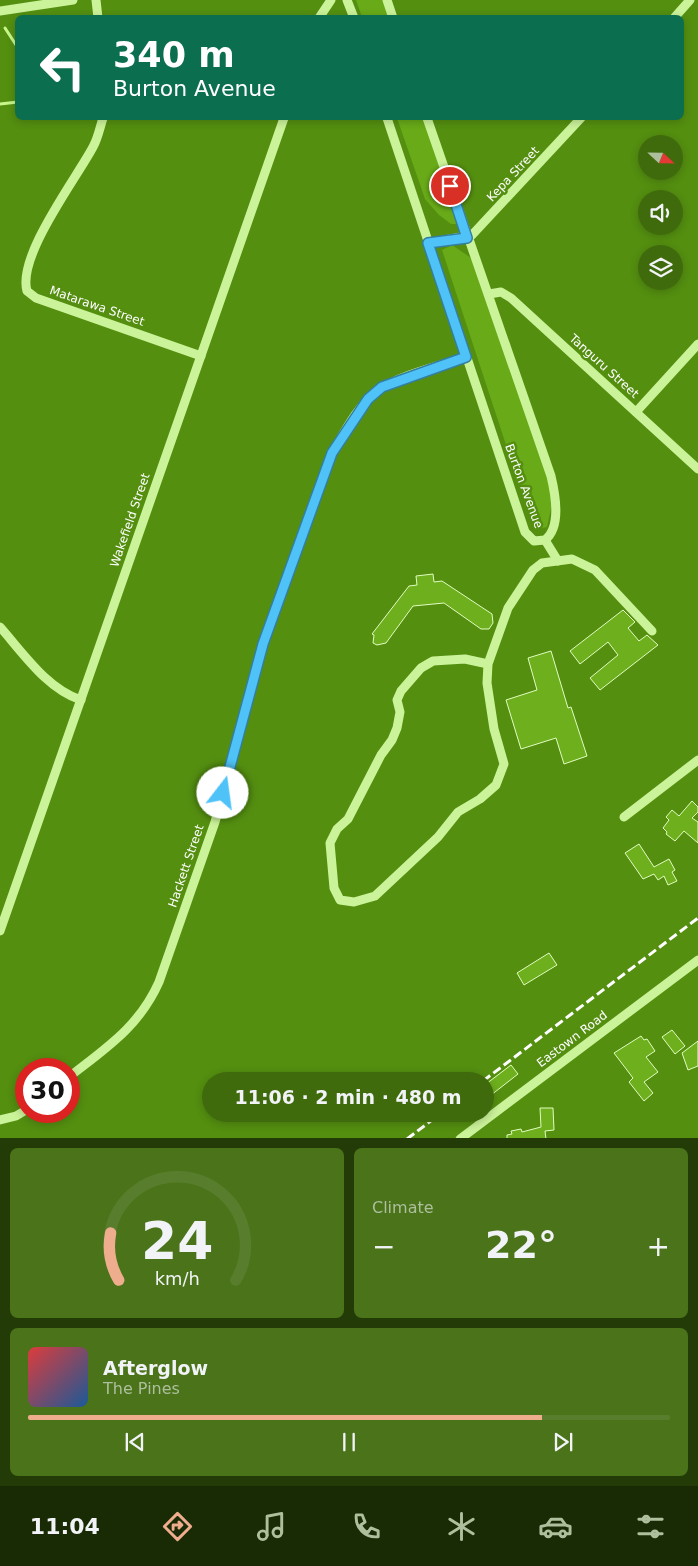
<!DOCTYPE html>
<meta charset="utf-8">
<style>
body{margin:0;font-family:"DejaVu Sans",sans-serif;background:#4a731a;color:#f1f3f6;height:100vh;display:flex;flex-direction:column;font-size:19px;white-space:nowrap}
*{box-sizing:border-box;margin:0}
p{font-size:16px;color:#adbf9d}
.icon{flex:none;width:28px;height:28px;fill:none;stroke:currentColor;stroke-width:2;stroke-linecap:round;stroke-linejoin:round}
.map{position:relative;height:1138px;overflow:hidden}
.sheet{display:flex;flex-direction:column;gap:10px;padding:10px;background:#233b07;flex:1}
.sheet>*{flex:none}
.banner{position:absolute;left:15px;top:15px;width:669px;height:105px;border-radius:8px;box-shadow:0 2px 8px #0003;background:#0b6e4f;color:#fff;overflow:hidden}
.needle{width:32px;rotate:112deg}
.fabs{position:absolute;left:638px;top:135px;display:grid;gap:10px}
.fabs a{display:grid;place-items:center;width:45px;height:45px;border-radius:50%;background:#3f6b0c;box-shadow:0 2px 8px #0003;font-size:25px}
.speed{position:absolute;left:15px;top:1058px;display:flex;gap:10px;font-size:25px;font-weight:700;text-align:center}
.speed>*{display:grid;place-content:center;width:65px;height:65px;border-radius:50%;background:#3f6b0c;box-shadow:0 2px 8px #0003;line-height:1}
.speed .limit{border:8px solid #d22;background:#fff;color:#111}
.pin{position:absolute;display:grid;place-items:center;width:42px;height:42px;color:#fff;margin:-21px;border:2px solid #fff;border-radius:50%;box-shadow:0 1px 5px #0007}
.me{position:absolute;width:55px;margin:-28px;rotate:15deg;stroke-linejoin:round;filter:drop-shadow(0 0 4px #0008)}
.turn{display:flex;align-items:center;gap:18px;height:105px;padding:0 15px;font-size:22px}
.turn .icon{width:65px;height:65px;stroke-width:2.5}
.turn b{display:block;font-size:35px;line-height:42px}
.big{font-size:38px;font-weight:800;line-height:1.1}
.sheet .tile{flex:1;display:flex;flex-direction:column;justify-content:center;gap:8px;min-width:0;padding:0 18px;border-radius:8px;background:#4a731a}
.sheet .dial{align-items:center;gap:0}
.dial svg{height:130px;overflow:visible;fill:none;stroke:#587e2d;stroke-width:7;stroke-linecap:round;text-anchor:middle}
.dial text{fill:#f1f3f6;stroke:none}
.song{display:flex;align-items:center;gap:15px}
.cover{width:60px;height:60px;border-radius:8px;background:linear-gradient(135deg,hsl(0 70% 55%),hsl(210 70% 35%))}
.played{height:5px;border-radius:2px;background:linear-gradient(90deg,#eead8d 80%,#587e2d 80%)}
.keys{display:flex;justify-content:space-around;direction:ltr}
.heat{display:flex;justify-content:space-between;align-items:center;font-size:28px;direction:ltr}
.sheet .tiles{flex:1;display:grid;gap:10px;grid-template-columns:1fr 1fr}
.tile:last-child{grid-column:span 2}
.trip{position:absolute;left:202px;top:1072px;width:292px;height:50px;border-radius:25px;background:#3f6b0c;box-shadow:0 2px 8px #0003;font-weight:800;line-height:50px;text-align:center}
.tab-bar{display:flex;height:80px;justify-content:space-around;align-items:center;background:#192b05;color:#adbf9d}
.tab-bar .icon{width:35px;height:35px}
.tab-bar .on{color:#eead8d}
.tab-bar b{font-size:22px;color:#f1f3f6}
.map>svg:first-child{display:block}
.green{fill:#68aa18}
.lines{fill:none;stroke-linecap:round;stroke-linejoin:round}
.stream{stroke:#c8f68b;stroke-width:3}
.building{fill:#6daf1d;stroke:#e2fdc1}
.minor{stroke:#cbf39a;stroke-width:9}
.rail{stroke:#fff;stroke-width:3;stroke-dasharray:9 4;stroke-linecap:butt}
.route-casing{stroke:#337fa1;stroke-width:12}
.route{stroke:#4fc3f7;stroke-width:9}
.labels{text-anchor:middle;stroke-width:5;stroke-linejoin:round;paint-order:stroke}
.street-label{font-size:12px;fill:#fff;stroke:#548f10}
</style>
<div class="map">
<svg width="698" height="1139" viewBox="0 0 698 1139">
<rect width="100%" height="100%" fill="#548f10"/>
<g class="green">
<path d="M356 0H389L395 17H362Z"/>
<path d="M397 118H427L460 220 458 224H451L439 215 425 199Z"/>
<path d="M452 245 477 262 551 475V509L547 527 537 529 532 524 442 250Z"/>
</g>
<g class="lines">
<g class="stream">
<path d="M5 28 18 48"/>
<path d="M0 104 18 102"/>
</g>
</g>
<g class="building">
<path d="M433 574 434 582 442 581 492 614 493 623 489 629H481L444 603 413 606 386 643 377 645 373 643 374 635 372 634 409 586 417 585 416 576Z"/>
<path d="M623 610 635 622 628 628 639 641 647 635 658 645 600 690 590 678 618 655 608 642 580 664 570 651Z"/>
<path d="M551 651 568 708 571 707 587 756 564 764 556 738 521 749 506 700 537 690 528 658Z"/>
<path d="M692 801 698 807V812L692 818 698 822V843L684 831 675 841 666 834 667 832 663 828 669 820 666 817 672 810 679 816Z"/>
<path d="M639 844 654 867 669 859 675 870 672 872 677 881 668 885 664 876 658 880 654 874 643 879 625 853Z"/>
<path d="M549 953 557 965 524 985 517 973Z"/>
<path d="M672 1030 685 1046 675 1054 662 1037Z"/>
<path d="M641 1036 644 1040 647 1039 655 1051 646 1057 658 1072 644 1082 653 1093 644 1101 629 1082 633 1078 614 1053Z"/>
<path d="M698 1041V1066L688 1070 682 1053Z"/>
<path d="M511 1065 518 1074 486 1099V1084Z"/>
<path d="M540 1108H553L554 1130 545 1131 546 1139H507V1135L512 1134 511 1131 521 1129 522 1132 541 1127Z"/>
</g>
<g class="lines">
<g class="minor">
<path d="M96 0 98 18"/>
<path d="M347 0 354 18"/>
<path d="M387 0 393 18"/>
<path d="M0 11 73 0"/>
<path d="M319 18 331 0"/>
<path d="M674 18 690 0"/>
<path d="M103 118C100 127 98 138 93 147 76 179 17 256 27 291L36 298 201 356"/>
<path d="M387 118 525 532 534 541 545 540C562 527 555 493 551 476L427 118"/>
<path d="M428 243 472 235 581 118"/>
<path d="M489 294 501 292 511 298 698 469"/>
<path d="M636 412 698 344"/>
<path d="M545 540 558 561"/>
<path d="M0 627C23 653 47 689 81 700"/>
<path d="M488 664 465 659 433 661 421 668 401 691 397 700 400 712 397 728 392 740 381 755 348 819 337 829 330 843 334 888 340 900 354 902 375 896 438 837 458 812 480 799 496 785 504 764 494 729 487 683 488 664 508 608 533 570 542 563 572 559 595 570 652 631"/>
<path d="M624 817 698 760"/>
<path d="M0 931 284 118"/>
<path d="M69 1077C106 1048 139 1027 159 982L215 822 263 644 332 453C344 433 358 405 377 391 397 376 442 365 466 357"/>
<path d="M0 1120 16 1116 26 1110"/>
<path d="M460 1139 698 960"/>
</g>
<g class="rail">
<path d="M483 1081 698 918"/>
<path d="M407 1139 440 1114"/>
</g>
</g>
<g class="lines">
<defs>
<path id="route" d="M223 793 263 644 332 453 368 399 382 387 466 357 428 243 467 238 450 186"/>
</defs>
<use href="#route" class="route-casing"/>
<use href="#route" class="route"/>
</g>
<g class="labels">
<g class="street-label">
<text transform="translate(513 174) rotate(-47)" y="4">Kepa Street</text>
<text transform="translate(97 306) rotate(19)" y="4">Matarawa Street</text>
<text transform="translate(604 366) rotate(42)" y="4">Tanguru Street</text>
<text transform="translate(524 486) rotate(70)" y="4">Burton Avenue</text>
<text transform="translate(130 520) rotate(-71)" y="4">Wakefield Street</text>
<text transform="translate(186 866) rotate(-71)" y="4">Hackett Street</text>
<text transform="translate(572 1039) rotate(-37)" y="4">Eastown Road</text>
</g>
</g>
</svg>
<div class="fabs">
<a><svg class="needle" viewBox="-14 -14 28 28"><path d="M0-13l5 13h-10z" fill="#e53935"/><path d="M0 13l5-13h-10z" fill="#adbf9d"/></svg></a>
<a><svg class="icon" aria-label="sound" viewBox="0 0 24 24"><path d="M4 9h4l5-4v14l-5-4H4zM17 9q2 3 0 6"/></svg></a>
<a><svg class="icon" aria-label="layers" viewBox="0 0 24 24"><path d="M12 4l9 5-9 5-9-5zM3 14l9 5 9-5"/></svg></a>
</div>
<div class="speed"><div class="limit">30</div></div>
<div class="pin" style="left:450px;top:186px;background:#d93025"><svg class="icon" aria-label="arrive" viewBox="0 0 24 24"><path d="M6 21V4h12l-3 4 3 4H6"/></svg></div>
<svg class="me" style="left:223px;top:793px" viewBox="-20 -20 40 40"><circle r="19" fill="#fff"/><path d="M0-13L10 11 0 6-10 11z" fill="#4fc3f7"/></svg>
<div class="trip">11:06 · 2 min · 480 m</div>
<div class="banner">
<div class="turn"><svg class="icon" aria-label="left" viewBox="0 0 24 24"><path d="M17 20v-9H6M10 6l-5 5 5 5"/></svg><div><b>340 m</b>Burton Avenue</div></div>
</div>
</div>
<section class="sheet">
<div class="tiles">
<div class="tile dial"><svg viewBox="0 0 100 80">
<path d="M14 69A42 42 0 1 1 86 69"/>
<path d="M14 69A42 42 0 0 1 9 40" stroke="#eead8d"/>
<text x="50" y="56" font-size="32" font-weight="700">24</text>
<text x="50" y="72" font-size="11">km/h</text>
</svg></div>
<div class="tile"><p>Climate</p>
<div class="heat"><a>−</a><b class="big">22°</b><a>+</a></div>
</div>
<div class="tile">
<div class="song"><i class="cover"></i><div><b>Afterglow</b><p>The Pines</p></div></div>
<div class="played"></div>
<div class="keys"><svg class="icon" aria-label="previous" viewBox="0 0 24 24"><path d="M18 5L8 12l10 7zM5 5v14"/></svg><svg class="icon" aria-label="pause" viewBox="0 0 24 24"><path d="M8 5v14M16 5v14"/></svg><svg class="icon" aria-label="next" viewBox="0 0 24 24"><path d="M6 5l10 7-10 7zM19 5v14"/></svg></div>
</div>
</div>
</section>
<nav class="tab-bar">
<b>11:04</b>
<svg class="icon on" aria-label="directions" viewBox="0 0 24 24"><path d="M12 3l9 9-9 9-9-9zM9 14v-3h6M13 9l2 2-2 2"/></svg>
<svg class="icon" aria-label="music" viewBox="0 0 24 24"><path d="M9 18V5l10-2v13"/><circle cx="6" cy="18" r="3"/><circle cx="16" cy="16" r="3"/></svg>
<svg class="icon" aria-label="phone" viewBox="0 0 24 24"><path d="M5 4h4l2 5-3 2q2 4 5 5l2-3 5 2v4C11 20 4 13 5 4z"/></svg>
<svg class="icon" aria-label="climate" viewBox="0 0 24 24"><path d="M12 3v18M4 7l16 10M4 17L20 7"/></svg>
<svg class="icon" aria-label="car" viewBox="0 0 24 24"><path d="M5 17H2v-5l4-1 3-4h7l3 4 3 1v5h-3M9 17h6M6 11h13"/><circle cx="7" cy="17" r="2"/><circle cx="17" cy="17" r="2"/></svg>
<svg class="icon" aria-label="filters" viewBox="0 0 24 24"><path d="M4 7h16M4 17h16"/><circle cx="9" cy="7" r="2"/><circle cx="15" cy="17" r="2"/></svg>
</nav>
